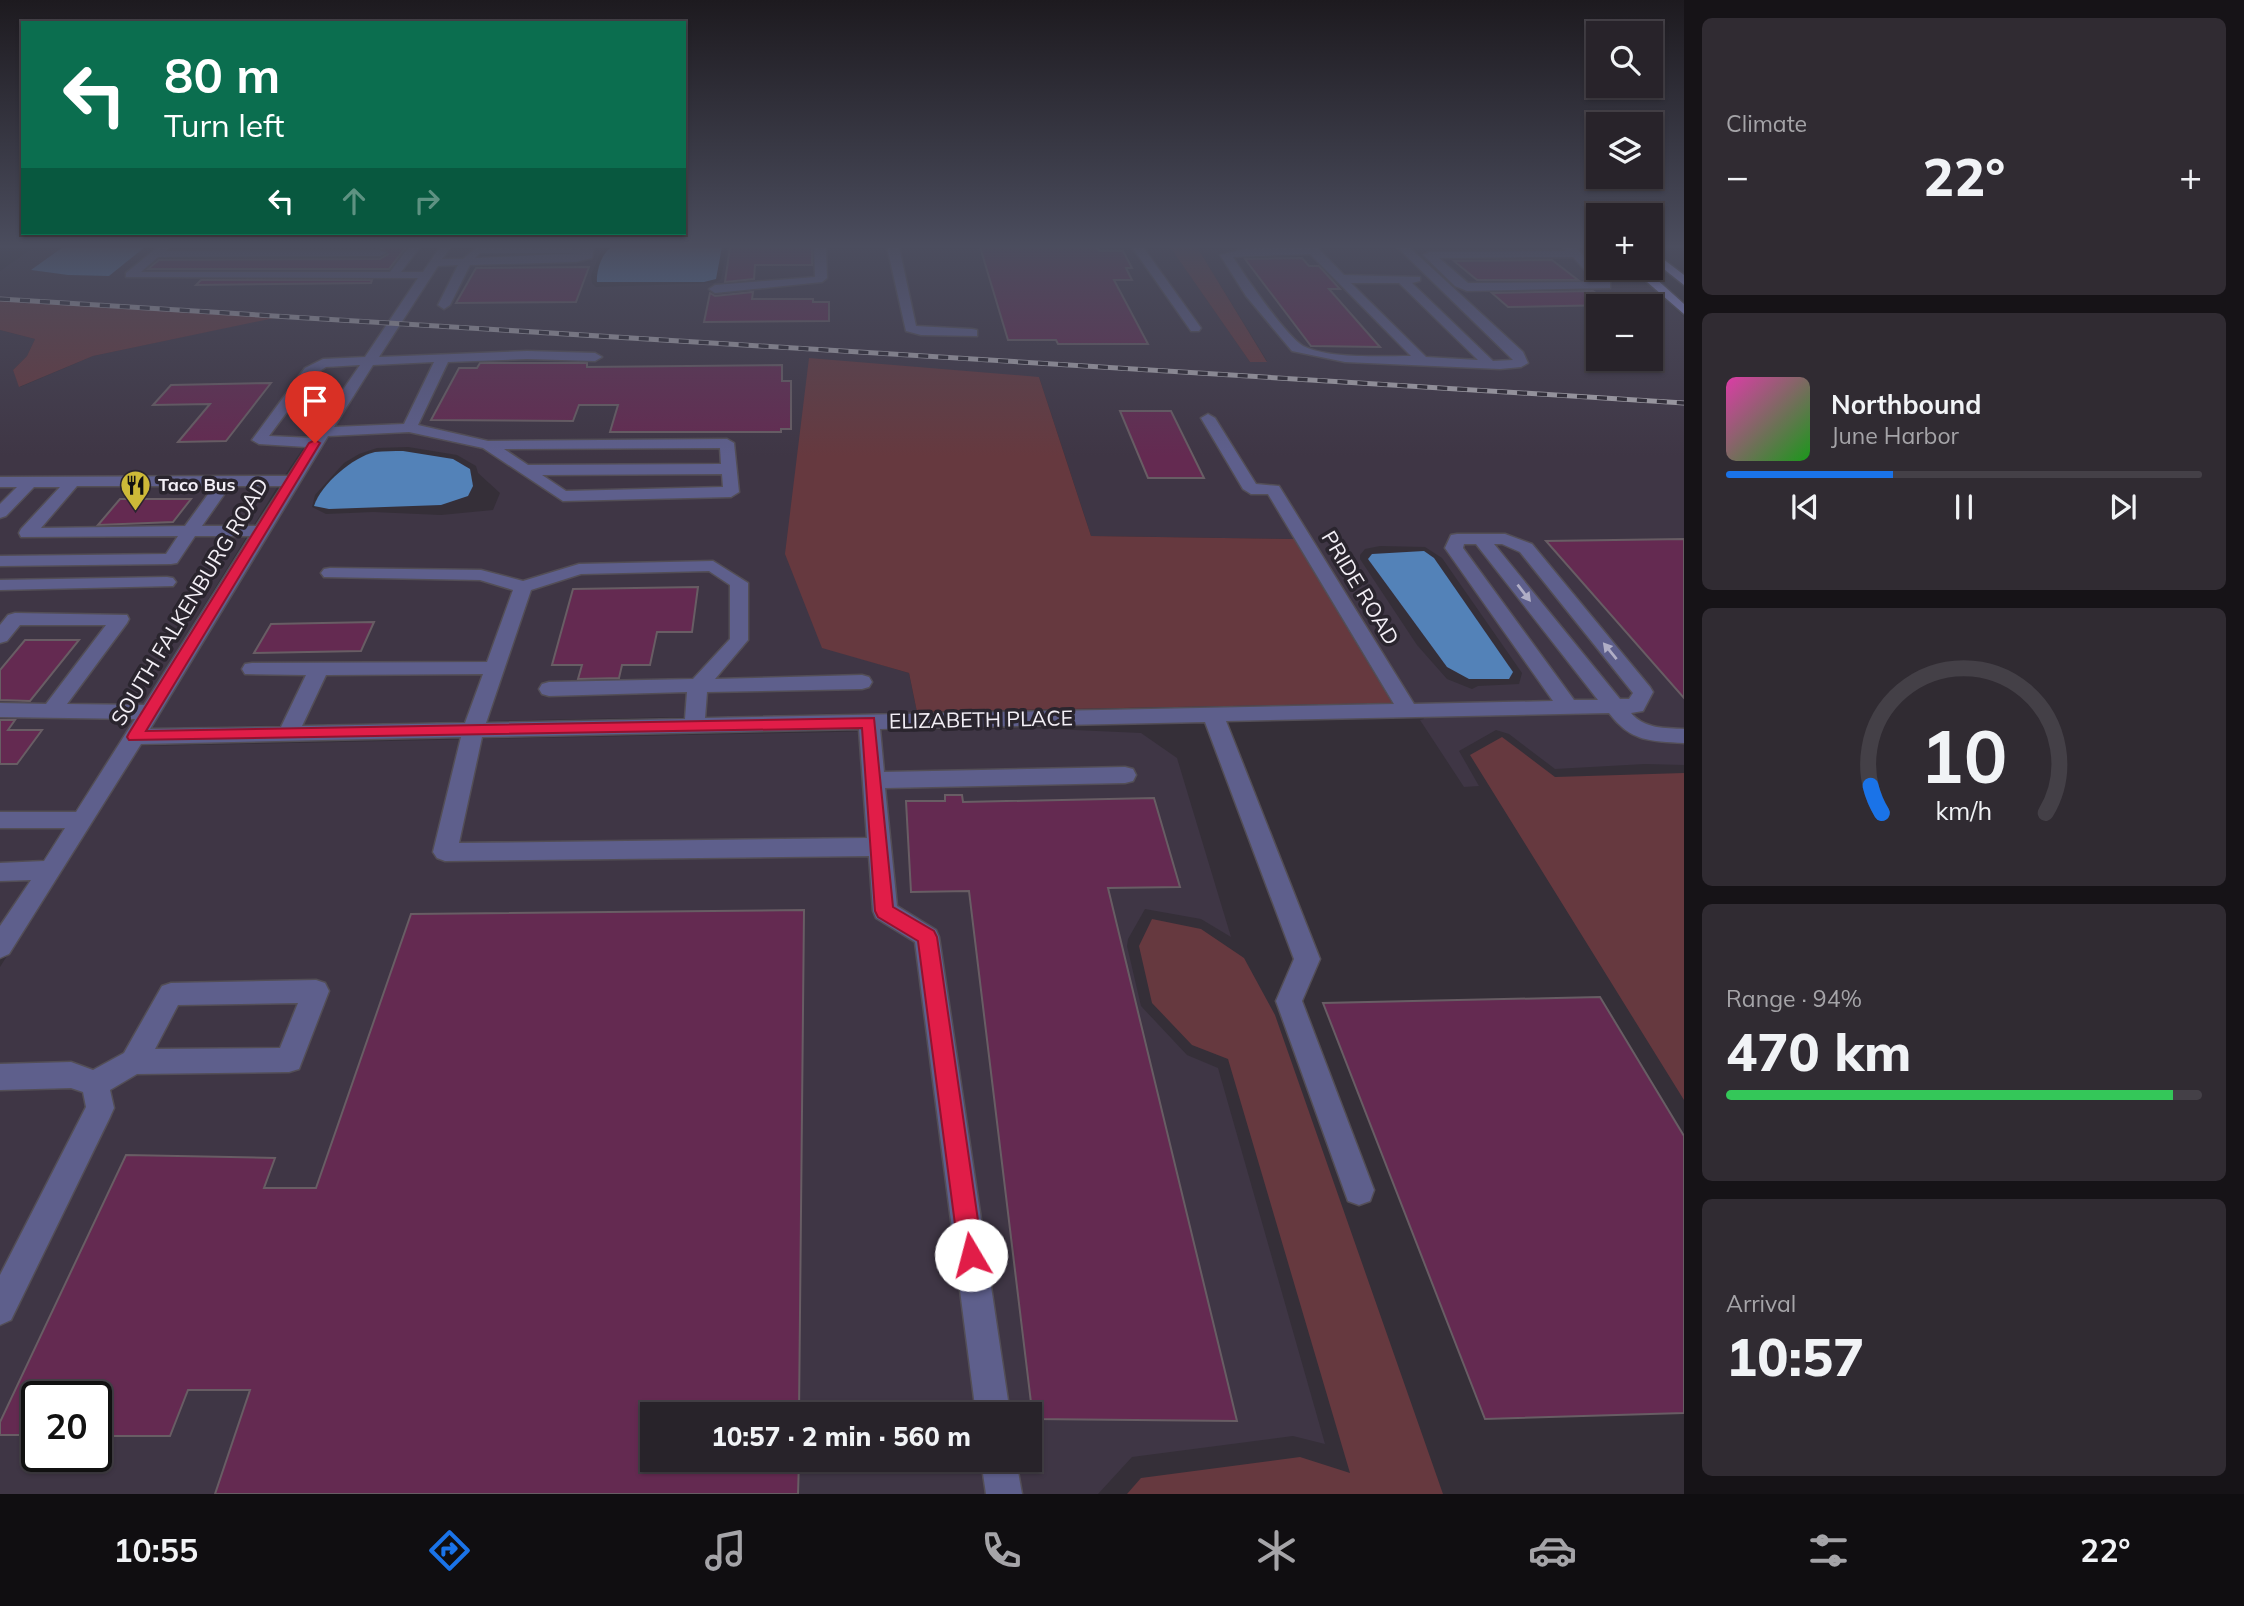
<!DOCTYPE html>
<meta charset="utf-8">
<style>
body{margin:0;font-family:Mulish,sans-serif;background:#302b32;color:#f1f3f6;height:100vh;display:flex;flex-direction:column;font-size:26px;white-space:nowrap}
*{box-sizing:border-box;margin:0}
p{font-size:23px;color:#a5a4a8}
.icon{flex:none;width:38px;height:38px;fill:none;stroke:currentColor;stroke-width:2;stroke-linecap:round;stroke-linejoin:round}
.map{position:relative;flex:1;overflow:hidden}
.details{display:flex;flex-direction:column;gap:18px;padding:18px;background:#161317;width:560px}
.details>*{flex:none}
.hud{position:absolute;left:21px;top:21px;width:665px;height:214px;border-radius:0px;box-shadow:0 2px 5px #0004,0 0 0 2px #444047;background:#0b6e4f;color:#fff;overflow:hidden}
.controls{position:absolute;left:1586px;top:21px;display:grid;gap:14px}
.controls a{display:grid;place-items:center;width:77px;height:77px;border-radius:0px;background:#28232a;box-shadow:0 2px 5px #0004,0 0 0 2px #444047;font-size:35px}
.speed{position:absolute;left:21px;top:1381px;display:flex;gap:14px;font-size:35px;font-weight:700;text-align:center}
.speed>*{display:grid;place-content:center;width:91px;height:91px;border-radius:50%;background:#28232a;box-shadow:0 2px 5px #0004,0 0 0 2px #444047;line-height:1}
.speed .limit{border:4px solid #111;border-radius:10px;background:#fff;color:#111}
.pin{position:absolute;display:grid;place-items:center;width:60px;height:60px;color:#fff;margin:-72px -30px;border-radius:50% 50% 50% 0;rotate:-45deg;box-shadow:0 0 7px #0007}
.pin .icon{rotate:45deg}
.me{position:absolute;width:77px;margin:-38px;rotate:352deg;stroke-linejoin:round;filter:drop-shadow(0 0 5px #0008)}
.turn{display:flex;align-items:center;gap:24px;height:147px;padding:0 28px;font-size:32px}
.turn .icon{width:91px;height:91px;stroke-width:2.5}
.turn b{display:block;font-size:49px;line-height:60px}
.lanes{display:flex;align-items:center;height:66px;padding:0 28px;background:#0003;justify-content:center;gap:35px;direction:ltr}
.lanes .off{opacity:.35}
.big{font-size:52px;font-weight:800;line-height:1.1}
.details .widget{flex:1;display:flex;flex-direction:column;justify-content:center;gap:10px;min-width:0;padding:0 24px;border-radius:10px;background:#302b32}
.details .dial{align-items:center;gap:0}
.dial svg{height:182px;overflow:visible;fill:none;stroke:#444047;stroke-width:7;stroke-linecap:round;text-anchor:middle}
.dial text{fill:#f1f3f6;stroke:none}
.song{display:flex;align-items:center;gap:21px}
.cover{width:84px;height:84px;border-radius:10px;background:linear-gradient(135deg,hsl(320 70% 55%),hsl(120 70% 35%))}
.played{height:7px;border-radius:4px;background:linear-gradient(90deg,#1a73e8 35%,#444047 35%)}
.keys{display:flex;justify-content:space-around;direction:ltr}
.heat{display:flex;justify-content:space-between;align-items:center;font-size:38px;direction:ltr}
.charge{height:10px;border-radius:5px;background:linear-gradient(90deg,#34c759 94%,#444047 0)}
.trip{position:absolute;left:640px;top:1402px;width:402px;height:70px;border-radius:0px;background:#28232a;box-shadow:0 2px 5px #0004,0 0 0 2px #444047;font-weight:800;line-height:70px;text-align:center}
.tabs{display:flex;height:112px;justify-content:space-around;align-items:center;background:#100e11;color:#a5a4a8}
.tabs .icon{width:49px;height:49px}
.tabs .selected{color:#1a73e8}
.tabs b{font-size:32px;color:#f1f3f6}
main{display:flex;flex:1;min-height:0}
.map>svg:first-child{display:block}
.built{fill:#3f3645;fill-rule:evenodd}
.green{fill:#66393f}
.water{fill:#5382b8}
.building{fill:#642a51;stroke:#685d64;stroke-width:2}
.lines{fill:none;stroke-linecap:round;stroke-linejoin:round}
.minor-casing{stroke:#534e56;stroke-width:3}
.highway-casing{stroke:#534e56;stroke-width:3}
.minor{fill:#5e5f8c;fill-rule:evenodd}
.highway{fill:#9e9ff6;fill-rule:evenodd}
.rail-casing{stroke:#b2aeb5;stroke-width:5}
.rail{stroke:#2a252e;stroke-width:3.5;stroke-dasharray:10;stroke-linecap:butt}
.oneway{fill:#b0aec6}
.route{fill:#e11d48;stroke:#92132f;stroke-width:2}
.labels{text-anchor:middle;stroke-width:7;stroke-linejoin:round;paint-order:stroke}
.far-poi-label{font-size:18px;font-weight:bold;fill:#f3eff6;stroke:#2a252e;text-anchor:start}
.street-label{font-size:21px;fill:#f3eff6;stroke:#2a252e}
</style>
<main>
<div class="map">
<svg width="1684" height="1494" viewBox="0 0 1684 1494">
<rect width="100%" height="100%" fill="#352f38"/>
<g class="built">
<path d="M34 247H63L32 270 68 275 109 276 145 247H439L281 481 123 737 0 925V330L35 339 27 356 13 370 20 387 93 356 271 318 0 300V271Z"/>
<path d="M451 247H606L602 249 591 275 592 283 596 287 714 283 721 279 727 247H1185H1170L1250 362 1267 361 1197 247H1598V268H1631L1684 317V765L1645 764 1555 769 1509 734 1496 730 1459 751 1479 786 1464 787 1420 720 1424 719 1278 484 1261 485 1294 539 1091 536 1039 377 822 647 909 673 917 712 151 728 299 481ZM1598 306H1650V359H1598ZM408 447 457 455 476 466 478 473 500 493 493 510 441 515 373 512 326 514 312 507 315 495 344 463 359 454 377 448ZM1380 546 1425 547 1442 558 1522 673 1519 684 1478 686 1472 689 1447 679 1417 645 1360 559V555L1365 549Z"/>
<path d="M1030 728 1141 733 1177 758 1231 937 1201 919 1145 909 1128 939 1127 946 1141 1006 1187 1055 1218 1068 1325 1444 1293 1436 1132 1457 1098 1494H0V967L140 746ZM37 1396H96V1456H37ZM653 1414H1031V1460H653Z"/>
</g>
<g class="green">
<path d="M1170 247H1197L1267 362H1250Z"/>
<path d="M0 300 274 318 93 356 19 387 13 370 27 356 35 339 0 330Z"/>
<path d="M809 358 1039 377 1091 536 1294 539 1392 703 917 712 909 673 822 648 785 554Z"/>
<path d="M1502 737 1555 777 1684 773V1100L1470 755Z"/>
<path d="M1152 919 1201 929 1244 958 1275 1015 1443 1494H1127L1141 1478 1300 1457 1350 1473 1228 1059 1192 1045 1152 1003 1139 946Z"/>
</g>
<g class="water">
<path d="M63 247H145L109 276 68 275 31 270Z"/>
<path d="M612 247H722L716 279 704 282H597C596 271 602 252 612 247Z"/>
<path d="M403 451 453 459 470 469 473 486 468 496 441 505 329 509 314 506C321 484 353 457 375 452 384 451 394 451 403 451Z"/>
<path d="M1424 551 1434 558 1513 672 1509 679H1469L1447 667 1368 559 1372 554Z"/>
</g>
<g class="building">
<path d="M172 247H406L389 269H148L159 260 380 259 388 254 380 247Z"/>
<path d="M730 247H812V265H755L754 279 725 282Z"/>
<path d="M980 247H1096L1099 251H1123L1132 268H1126L1132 280H1114L1148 344H1058L1056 340H1008Z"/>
<path d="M1302 258 1309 266H1319L1340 289H1329L1380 347 1311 346 1245 259Z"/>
<path d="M1552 260 1578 280H1477L1454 261Z"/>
<path d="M589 267 576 302 456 303 476 268Z"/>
<path d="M201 280H372L371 283 196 285Z"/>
<path d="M1593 291 1612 305 1508 307 1492 293Z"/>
<path d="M753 292 752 299H813V302H829V321L704 322 710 293 715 296Z"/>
<path d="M480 363H587V367L782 365V381H791V429H781V432H610L618 405H579L573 421 431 420 459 368H477Z"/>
<path d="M271 383 226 441 178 442 210 404 153 405 171 385Z"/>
<path d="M1120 411H1171L1204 478H1148Z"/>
<path d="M120 499H191L173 522 98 525Z"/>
<path d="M1684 539V698L1546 541Z"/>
<path d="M698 587 692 632H657L650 665H622L619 678 578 679 582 665H552L573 589Z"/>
<path d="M374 622 361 651 254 653 271 624Z"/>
<path d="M25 640H79L30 701 0 700V670Z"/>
<path d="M0 720H15L8 730H42L17 764H0Z"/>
<path d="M945 795H962L963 802 1154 798 1180 887 1108 888 1237 1421 1033 1419 969 891 911 892 906 801H945Z"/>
<path d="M804 910 799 1414H653V1460H799L798 1494H215L250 1390H188L170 1436H96V1396H37V1435H0V1422L126 1155 275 1158 264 1188H316L411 914Z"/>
<path d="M1600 997 1684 1136V1413L1485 1419 1323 1003Z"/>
</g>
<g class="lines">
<defs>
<g id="minor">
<path d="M158 247H169L166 251 380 250 386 253 380 256 158 257 141 272H390L409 247H420L401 272H423L440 247H451L442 259H463L477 247 594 248 592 258 576 262 470 265 450 305 444 309 438 305 458 265 438 266 379 357 527 351 595 353 602 357 595 361 527 359 448 362 418 425 488 441 727 439 734 443 739 492 731 497 563 501 483 448 409 432 328 436 150 729 281 727 306 675 245 674 242 669 245 664 252 663 487 662 513 590 480 580 324 577 321 573 324 569 330 568 481 570 523 581 579 564 713 561 748 583V640L715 679 862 675 869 677 872 682 869 687 862 689 707 692 705 718 1394 704 1268 494H1251L1243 489 1201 418 1208 414 1215 418 1256 484 1279 486 1414 704 1553 701 1445 548 1451 535 1457 534H1505L1532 544 1650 687 1653 692 1643 711 1631 713C1644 729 1665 728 1684 729V743C1650 741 1631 742 1609 713L1226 721 1320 959 1302 1001 1374 1190 1370 1201 1359 1205 1348 1201 1344 1190 1276 1001 1294 959 1205 722 880 729 884 772 1125 767 1133 769 1136 775 1133 781 1125 783 885 788 897 906 936 930 939 937 1010 1414H976L915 942 876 918 873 911 869 856 445 861 437 858 433 852 461 737 141 744 9 954 0 958V926L31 880 0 881V863L44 861 65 828H0V812H76L135 719 0 717V703L46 704 106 625H20L7 641 0 643V625L8 615 15 613 127 615 129 619 127 623 67 704 144 705 250 536H195L177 563 171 564 0 566V556L166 554 178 536 21 537 19 533 21 529 60 487H34L6 516 0 518V504L17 487H0V477L288 476 307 447 259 444 252 440 305 368 323 359 365 357 418 278 126 277V273ZM480 253H583L475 258ZM434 362 404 424 334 427 373 365ZM360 365 314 432 312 438 269 436 315 374 326 367ZM720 448 721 464 528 465 504 449ZM722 474 723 487 566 491 542 475ZM77 486H214L185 526 41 528ZM230 486H282L256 526H202ZM1464 544H1476L1598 700H1574L1463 548ZM1494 544H1502L1520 552 1633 693 1629 699H1620ZM709 571 730 585V639L693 679 549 682 542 684 539 689 542 694 549 696 687 692 685 719 486 723 531 590 581 574ZM483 674 465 723 302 726 326 675ZM859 729 867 838 459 843 482 737Z"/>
<path d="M814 247H826L827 278 822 282 715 293 709 289 715 285 815 277Z"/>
<path d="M887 247H899L916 326 972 329 977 330V336L921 335 906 331Z"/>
<path d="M1132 247H1143L1201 328 1199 331H1191Z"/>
<path d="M1317 247 1344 275 1420 277V281L1412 283 1493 361 1513 360 1397 247H1409L1523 352 1528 363 1521 367 1500 369 1345 362 1292 351 1246 296 1220 255 1244 249ZM1310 254 1411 356C1382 356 1329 359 1303 346 1286 336 1245 276 1233 257ZM1351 283H1399L1478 360 1426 357Z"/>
<path d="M1563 247H1575L1610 282V288L1467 291 1455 286 1423 255 1429 252 1566 251ZM1573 257 1596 282 1468 283 1439 258Z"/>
<path d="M167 577 173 578 176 582 173 586 0 590V580Z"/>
<path d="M316 980 325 983 329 991 299 1069 289 1072 137 1074 110 1090 114 1108 110 1117 11 1320 0 1325V1275L86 1107 83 1092 71 1088 0 1090V1064L71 1062 93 1070 124 1053 162 986 171 983ZM298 1003 280 1048 155 1049 178 1005Z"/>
<path d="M981 1460H1016L1022 1494H986Z"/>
</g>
<g id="highway">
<path d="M1650 249 1684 275V285L1650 258Z"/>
<path d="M1631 268H1644L1684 304V314Z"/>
</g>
</defs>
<use href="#minor" class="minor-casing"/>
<use href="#highway" class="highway-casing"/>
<use href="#minor" class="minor"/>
<use href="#highway" class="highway"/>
<defs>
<path id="rail" d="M0 299 1684 403"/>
</defs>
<use href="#rail" class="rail-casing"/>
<use href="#rail" class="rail"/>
</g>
<defs><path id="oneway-solid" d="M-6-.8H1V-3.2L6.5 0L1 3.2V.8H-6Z" transform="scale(1.75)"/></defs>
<g class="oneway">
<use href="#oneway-solid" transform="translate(1524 593) rotate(52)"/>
<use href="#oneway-solid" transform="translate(1610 651) rotate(-129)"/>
</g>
<linearGradient id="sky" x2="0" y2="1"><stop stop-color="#1d1a1f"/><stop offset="0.54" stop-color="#4b4d5e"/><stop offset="1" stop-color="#4b4d5e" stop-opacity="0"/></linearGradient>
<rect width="1684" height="456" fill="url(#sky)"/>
<path class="route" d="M315 440 320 443 146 731 874 718 893 907 934 931 937 937 983 1255 979 1263 971 1267 963 1263 959 1255 918 941 878 917 875 911 862 728 129 740 127 737 129 733 309 443Z"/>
<defs>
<symbol id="restaurant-pin" viewBox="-11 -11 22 30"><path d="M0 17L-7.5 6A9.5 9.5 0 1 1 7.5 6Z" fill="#cdb938" stroke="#2a252e"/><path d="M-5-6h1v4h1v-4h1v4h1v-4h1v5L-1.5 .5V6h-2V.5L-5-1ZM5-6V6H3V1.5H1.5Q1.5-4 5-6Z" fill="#111"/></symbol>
</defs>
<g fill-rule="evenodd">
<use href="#restaurant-pin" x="118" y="468" width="35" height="47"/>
</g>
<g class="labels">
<g class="far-poi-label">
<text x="158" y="491">Taco Bus</text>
</g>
<g class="street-label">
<text transform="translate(1360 588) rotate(59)" y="7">PRIDE ROAD</text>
<text transform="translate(190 602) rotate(-59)" y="7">SOUTH FALKENBURG ROAD</text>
<text transform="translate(981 720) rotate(-1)" y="7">ELIZABETH PLACE</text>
</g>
</g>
</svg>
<div class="controls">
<a><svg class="icon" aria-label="search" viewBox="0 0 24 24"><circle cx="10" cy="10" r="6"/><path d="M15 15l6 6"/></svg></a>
<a><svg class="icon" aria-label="layers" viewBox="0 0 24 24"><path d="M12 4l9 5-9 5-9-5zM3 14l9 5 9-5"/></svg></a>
<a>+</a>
<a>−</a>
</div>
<div class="speed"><div class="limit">20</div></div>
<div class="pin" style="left:315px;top:443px;background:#d93025"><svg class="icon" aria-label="arrive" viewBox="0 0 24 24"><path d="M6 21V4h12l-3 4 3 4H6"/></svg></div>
<svg class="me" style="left:971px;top:1255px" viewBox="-20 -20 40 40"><circle r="19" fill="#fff"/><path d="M0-13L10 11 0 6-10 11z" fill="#e11d48"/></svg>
<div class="trip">10:57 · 2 min · 560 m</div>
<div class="hud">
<div class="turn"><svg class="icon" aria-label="left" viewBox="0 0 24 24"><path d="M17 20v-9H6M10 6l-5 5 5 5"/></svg><div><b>80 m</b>Turn left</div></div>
<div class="lanes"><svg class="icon" aria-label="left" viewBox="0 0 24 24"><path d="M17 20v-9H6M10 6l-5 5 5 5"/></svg><svg class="icon off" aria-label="ahead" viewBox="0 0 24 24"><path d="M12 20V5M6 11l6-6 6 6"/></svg><svg class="icon off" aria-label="right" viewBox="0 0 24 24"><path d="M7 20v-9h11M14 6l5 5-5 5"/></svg></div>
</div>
</div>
<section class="details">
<div class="widget"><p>Climate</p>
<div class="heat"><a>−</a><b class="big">22°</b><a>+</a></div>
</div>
<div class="widget">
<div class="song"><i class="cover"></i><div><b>Northbound</b><p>June Harbor</p></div></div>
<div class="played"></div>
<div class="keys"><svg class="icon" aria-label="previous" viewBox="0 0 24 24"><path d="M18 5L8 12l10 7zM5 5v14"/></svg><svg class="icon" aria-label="pause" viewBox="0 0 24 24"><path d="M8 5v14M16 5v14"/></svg><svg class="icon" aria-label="next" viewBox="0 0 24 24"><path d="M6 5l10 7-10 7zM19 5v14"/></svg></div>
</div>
<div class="widget dial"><svg viewBox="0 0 100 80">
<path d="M14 69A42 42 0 1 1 86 69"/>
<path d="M14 69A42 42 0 0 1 9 57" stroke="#1a73e8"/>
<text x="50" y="56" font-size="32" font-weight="700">10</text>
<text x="50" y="72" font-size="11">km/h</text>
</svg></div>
<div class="widget"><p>Range · 94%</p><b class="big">470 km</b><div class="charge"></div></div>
<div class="widget"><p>Arrival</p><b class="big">10:57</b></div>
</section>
</main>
<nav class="tabs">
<b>10:55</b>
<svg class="icon selected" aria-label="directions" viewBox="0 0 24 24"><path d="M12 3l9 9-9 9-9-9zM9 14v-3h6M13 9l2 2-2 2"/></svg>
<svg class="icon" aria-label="music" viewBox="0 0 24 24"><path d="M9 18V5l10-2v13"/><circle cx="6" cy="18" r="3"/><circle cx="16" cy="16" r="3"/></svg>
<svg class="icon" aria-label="phone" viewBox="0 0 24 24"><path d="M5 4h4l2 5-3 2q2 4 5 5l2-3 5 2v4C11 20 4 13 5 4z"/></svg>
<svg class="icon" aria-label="climate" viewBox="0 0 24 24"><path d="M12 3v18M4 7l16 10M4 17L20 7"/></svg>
<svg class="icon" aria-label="car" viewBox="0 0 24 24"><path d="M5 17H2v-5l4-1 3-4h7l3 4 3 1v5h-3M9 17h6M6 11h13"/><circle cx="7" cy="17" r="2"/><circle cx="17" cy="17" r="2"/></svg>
<svg class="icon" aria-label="filters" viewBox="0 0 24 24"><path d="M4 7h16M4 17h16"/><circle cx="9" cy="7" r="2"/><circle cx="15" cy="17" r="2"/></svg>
<b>22°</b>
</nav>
